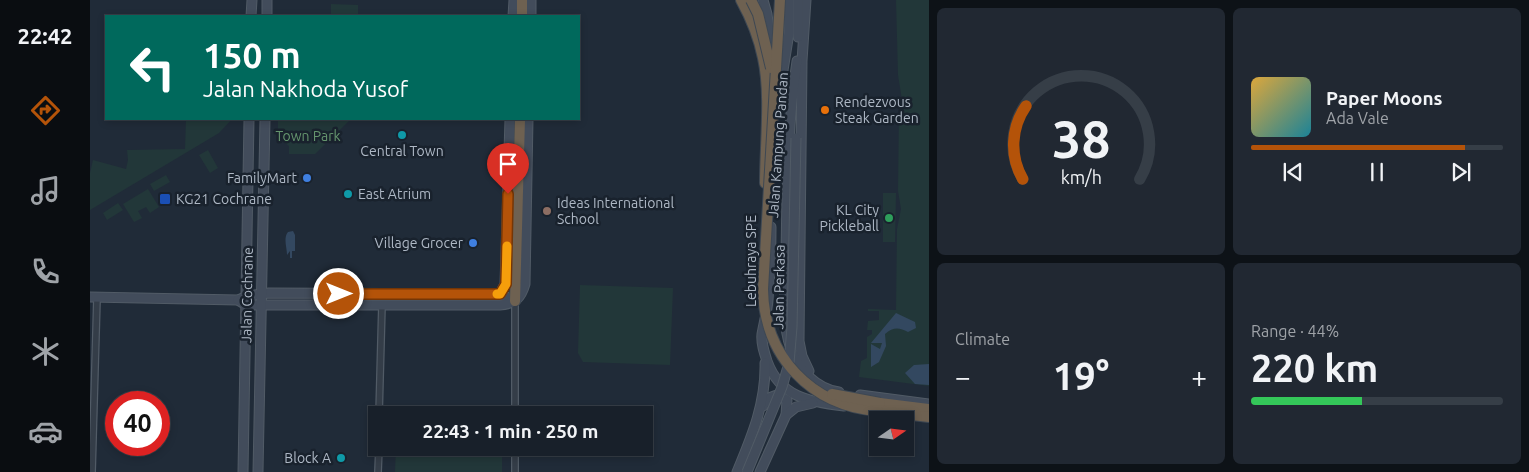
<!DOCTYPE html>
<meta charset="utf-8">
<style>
body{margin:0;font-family:Ubuntu,sans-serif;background:#212832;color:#f1f3f6;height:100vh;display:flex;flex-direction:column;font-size:19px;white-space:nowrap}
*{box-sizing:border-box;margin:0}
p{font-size:16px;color:#9fa3a8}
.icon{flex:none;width:28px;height:28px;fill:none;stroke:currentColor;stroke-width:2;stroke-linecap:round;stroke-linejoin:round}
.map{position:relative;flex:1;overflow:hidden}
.details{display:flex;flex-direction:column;gap:8px;padding:8px;background:#0d1217;width:600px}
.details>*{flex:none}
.guide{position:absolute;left:15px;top:15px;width:475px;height:105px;border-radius:0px;box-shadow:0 2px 8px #0003,0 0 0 1px #363e47;background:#00695c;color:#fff;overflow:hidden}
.needle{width:32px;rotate:76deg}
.controls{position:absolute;left:779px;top:411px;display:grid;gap:10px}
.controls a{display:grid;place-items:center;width:45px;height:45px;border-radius:0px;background:#18202a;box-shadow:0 2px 8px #0003,0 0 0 1px #363e47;font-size:25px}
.speed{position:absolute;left:15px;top:391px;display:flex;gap:10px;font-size:25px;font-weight:700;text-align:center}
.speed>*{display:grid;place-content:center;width:65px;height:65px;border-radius:50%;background:#18202a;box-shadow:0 2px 8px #0003,0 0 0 1px #363e47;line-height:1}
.speed .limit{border:8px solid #d22;background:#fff;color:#111}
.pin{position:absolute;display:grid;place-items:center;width:42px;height:42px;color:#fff;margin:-51px -21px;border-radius:50% 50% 50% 0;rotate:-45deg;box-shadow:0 0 5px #0007}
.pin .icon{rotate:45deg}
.me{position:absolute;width:55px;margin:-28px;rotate:90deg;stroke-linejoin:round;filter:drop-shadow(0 0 4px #0008)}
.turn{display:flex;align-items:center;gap:18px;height:105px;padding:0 15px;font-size:22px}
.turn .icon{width:65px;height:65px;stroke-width:2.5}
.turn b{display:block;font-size:35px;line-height:42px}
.big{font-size:38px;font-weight:700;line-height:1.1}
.details .tile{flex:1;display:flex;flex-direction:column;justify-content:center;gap:8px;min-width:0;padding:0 18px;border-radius:8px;background:#212832}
.details .dial{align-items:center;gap:0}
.dial svg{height:130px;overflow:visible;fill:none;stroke:#363e47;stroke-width:7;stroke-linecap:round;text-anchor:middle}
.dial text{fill:#f1f3f6;stroke:none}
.song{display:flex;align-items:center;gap:15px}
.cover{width:60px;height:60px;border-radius:8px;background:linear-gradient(135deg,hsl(40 70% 55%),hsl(190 70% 35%))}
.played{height:5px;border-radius:2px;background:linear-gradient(90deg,#b45309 85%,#363e47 85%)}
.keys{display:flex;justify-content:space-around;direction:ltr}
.heat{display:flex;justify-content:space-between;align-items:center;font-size:28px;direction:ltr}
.charge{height:8px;border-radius:4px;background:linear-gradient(90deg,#34c759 44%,#363e47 0)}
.details .tiles{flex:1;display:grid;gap:8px;grid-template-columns:repeat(2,1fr)}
.trip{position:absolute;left:278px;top:406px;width:285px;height:50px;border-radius:0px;background:#18202a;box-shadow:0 2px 8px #0003,0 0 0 1px #363e47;font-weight:700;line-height:50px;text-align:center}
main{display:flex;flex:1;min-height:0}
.tab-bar{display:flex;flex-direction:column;width:90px;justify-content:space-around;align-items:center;background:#0a0d11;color:#9fa3a8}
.tab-bar .icon{width:35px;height:35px}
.tab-bar .selected{color:#b45309}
.tab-bar b{font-size:22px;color:#f1f3f6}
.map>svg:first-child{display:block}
.green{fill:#223739}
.water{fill:#334860}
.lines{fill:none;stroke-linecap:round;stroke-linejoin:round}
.street-casing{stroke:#515b66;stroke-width:8}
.secondary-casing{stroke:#515b66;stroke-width:11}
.highway-casing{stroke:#3e4853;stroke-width:12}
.street{stroke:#343d48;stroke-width:5.5}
.secondary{stroke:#424c5b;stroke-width:9}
.highway{stroke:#6e6151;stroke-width:10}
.secondary-bridge-casing{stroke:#515b66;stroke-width:11;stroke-linecap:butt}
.highway-bridge-casing{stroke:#3e4853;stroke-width:12;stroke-linecap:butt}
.secondary-bridge{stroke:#424c5b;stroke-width:9}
.highway-bridge{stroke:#6e6151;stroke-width:10}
.route-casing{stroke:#753606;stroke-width:12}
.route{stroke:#b45309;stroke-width:9}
.slow{stroke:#f59e0b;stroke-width:9}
.food-dot{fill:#e8710a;stroke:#19222d;stroke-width:2}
.culture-dot{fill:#0f9aa8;stroke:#19222d;stroke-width:2}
.shop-dot{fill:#3f7fe0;stroke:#19222d;stroke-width:2}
.transit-dot{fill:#1a4fb4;stroke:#19222d;stroke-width:2}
.education-dot{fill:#8d6e63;stroke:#19222d;stroke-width:2}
.leisure-dot{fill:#2e9e5b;stroke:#19222d;stroke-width:2}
.labels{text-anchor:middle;stroke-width:5;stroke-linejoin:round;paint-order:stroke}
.poi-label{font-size:14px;fill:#aeb8c5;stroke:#19222d;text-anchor:start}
.park-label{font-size:14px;fill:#65956e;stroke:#19222d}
.street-label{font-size:14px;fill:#aeb8c5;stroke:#19222d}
</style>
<main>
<nav class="tab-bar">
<b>22:42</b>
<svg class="icon selected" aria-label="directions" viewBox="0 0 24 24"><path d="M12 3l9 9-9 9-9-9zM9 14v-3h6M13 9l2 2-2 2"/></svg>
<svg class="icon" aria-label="music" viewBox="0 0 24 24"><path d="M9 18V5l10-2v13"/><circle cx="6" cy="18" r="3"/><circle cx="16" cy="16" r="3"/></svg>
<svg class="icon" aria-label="phone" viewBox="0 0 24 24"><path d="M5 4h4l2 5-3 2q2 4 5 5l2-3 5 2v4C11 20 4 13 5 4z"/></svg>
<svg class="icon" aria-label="climate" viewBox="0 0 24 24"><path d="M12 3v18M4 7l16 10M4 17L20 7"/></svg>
<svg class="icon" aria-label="car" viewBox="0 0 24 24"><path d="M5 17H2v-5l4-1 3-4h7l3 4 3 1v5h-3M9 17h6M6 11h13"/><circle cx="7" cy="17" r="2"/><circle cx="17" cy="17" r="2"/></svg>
</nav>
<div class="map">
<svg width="839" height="472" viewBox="0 0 839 472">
<rect width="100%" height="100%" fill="#202b38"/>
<g class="green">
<path d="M806 0H839V386L769 377 771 361 777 358V337L782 334V330H777L778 321 789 320V311H778V309L806 310 807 229 811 209 808 191 809 110 812 100 808 75Z"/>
<path d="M241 4 268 5V16H241Z"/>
<path d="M96 119H142L129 133 0 210V173L3 160 36 169 38 160 37 150 95 149Z"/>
<path d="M188 119H261L225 154H199V146L188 137Z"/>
<path d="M118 150 128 168 120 173 109 155Z"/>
<path d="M76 175 80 182 64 191 60 184Z"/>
<path d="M58 189 69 207 60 213 56 207 48 211 52 218 44 222 33 204Z"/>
<path d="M793 193H806L805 242H793Z"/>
<path d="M28 203 33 210 17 220 13 213Z"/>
<path d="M490 285 583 288 580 365 493 362 488 353Z"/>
<path d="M307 409 411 412V415H307Z"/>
<path d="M306 448H412V472H305Z"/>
</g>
<g class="water">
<path d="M198 232 203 231 205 235V251H202V258H200V251L197 255C197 248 193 238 198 232Z"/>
<path d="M806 313 825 322 826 328 818 332C809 327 803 327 795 334L796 346 789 362 781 367V344L790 349 792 343H781Z"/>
<path d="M839 364V385L825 384 815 373 824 365Z"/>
</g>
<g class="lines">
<defs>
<g id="street">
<path d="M289 415 292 304"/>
<path d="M425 415V301"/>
<path d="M425 448V472"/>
<path d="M2 472 7 298"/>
<path d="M288 472 289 448"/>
</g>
<g id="secondary">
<path d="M673 0 677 14 682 56"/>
<path d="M716 0 712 61 709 341 712 356 719 371"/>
<path d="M161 16 162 0"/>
<path d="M177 16V0"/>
<path d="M423 16 424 0"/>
<path d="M441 16V0"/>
<path d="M708 37V0"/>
<path d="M707 61C697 126 697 192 696 258 695 286 691 321 701 349 708 370 727 389 749 392"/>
<path d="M687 108 699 33V0"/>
<path d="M681 227C681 251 680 276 678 300 677 312 674 323 672 334 671 343 674 352 677 361 690 397 719 402 754 406"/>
<path d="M410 294 415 284 420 119"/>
<path d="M0 297 148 300 157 296 179 293 410 294 425 301"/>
<path d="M148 300 156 305H410C425 304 431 298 435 284L438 119"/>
<path d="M770 395 839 404"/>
<path d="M673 406 679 398 687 395 697 400 696 415"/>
<path d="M153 472 159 119"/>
<path d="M168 472 175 119"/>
<path d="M647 472C662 436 676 403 675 363"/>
<path d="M670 472 696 415 706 407 723 403"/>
</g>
<g id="highway">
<path d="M651 0C661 18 669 38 673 58 681 94 675 145 675 183"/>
<path d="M432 16V0"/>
<path d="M425 301 430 119"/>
<path d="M790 403 839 409"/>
<path d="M788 411 839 417"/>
</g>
</defs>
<use href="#street" class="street-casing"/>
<use href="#secondary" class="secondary-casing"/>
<use href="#highway" class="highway-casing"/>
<use href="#street" class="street"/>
<use href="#secondary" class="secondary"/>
<use href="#highway" class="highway"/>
<defs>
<path id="secondary-bridge" d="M657 472 692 387 699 363 702 327 706 138"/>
<g id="highway-bridge">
<path d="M661 0 668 14 681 68"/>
<path d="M690 0 673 289C674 356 721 406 788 411"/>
<path d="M742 394 790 403"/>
</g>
</defs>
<use href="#secondary-bridge" class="secondary-bridge-casing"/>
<use href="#highway-bridge" class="highway-bridge-casing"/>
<use href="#secondary-bridge" class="secondary-bridge"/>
<use href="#highway-bridge" class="highway-bridge"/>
</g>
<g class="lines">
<defs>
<path id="route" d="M249 294H410L416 284 418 194"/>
</defs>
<use href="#route" class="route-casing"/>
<use href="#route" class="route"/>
<path class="slow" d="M407 294H410L416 284 417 246"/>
</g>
<circle class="food-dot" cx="735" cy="110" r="5"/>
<g class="culture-dot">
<circle cx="312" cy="135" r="5"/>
<circle cx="258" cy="194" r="5"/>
<circle cx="251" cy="458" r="5"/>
</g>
<g class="shop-dot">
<circle cx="217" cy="178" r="5"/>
<circle cx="383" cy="243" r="5"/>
</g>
<rect class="transit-dot" x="69" y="193" width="12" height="12" rx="2.5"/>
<circle class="education-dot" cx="457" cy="211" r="5"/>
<circle class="leisure-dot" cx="799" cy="218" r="5"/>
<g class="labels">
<g class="poi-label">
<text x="745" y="107">Rendezvous<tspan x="745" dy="16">Steak Garden</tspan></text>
<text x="312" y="156" text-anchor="middle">Central Town</text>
<text x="207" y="183" text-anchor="end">FamilyMart</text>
<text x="268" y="199">East Atrium</text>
<text x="86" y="204">KG21 Cochrane</text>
<text x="467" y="208">Ideas International<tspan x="467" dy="16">School</tspan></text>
<text x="789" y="215" text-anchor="end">KL City<tspan x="789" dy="16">Pickleball</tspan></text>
<text x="373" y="248" text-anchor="end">Village Grocer</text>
<text x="241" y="463" text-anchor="end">Block A</text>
</g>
<g class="park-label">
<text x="218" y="141">Town Park</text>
</g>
<g class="street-label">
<text transform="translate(688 145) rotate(-86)" y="5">Jalan Kampung Pandan</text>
<text transform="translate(661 261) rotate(-90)" y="5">Lebuhraya SPE</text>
<text transform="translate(689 287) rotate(-89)" y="5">Jalan Perkasa</text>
<text transform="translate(157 295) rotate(-89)" y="5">Jalan Cochrane</text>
</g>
</g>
</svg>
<div class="controls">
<a><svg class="needle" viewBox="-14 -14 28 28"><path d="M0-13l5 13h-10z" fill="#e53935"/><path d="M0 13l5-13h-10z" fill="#9fa3a8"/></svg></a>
</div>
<div class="speed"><div class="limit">40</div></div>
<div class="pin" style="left:418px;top:194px;background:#d93025"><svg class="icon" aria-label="arrive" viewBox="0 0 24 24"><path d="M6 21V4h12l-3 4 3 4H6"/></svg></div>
<svg class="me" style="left:249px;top:294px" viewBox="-20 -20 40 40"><circle r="17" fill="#b45309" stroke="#fff" stroke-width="3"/><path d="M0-11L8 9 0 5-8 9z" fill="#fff"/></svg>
<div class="trip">22:43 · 1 min · 250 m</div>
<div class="guide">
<div class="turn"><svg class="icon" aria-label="left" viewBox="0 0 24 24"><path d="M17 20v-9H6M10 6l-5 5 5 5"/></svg><div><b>150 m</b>Jalan Nakhoda Yusof</div></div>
</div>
</div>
<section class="details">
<div class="tiles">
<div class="tile dial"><svg viewBox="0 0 100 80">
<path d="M14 69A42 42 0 1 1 86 69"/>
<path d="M14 69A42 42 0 0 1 16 24" stroke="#b45309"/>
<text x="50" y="56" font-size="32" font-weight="700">38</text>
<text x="50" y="72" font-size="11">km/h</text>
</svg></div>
<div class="tile">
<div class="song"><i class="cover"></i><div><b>Paper Moons</b><p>Ada Vale</p></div></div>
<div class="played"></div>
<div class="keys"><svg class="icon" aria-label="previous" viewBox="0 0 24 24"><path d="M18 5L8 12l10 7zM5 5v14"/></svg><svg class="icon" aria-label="pause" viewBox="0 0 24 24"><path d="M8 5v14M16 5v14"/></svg><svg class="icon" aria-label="next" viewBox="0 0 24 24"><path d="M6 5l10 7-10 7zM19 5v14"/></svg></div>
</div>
<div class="tile"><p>Climate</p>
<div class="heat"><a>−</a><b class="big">19°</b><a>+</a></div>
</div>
<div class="tile"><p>Range · 44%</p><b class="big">220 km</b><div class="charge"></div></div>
</div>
</section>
</main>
